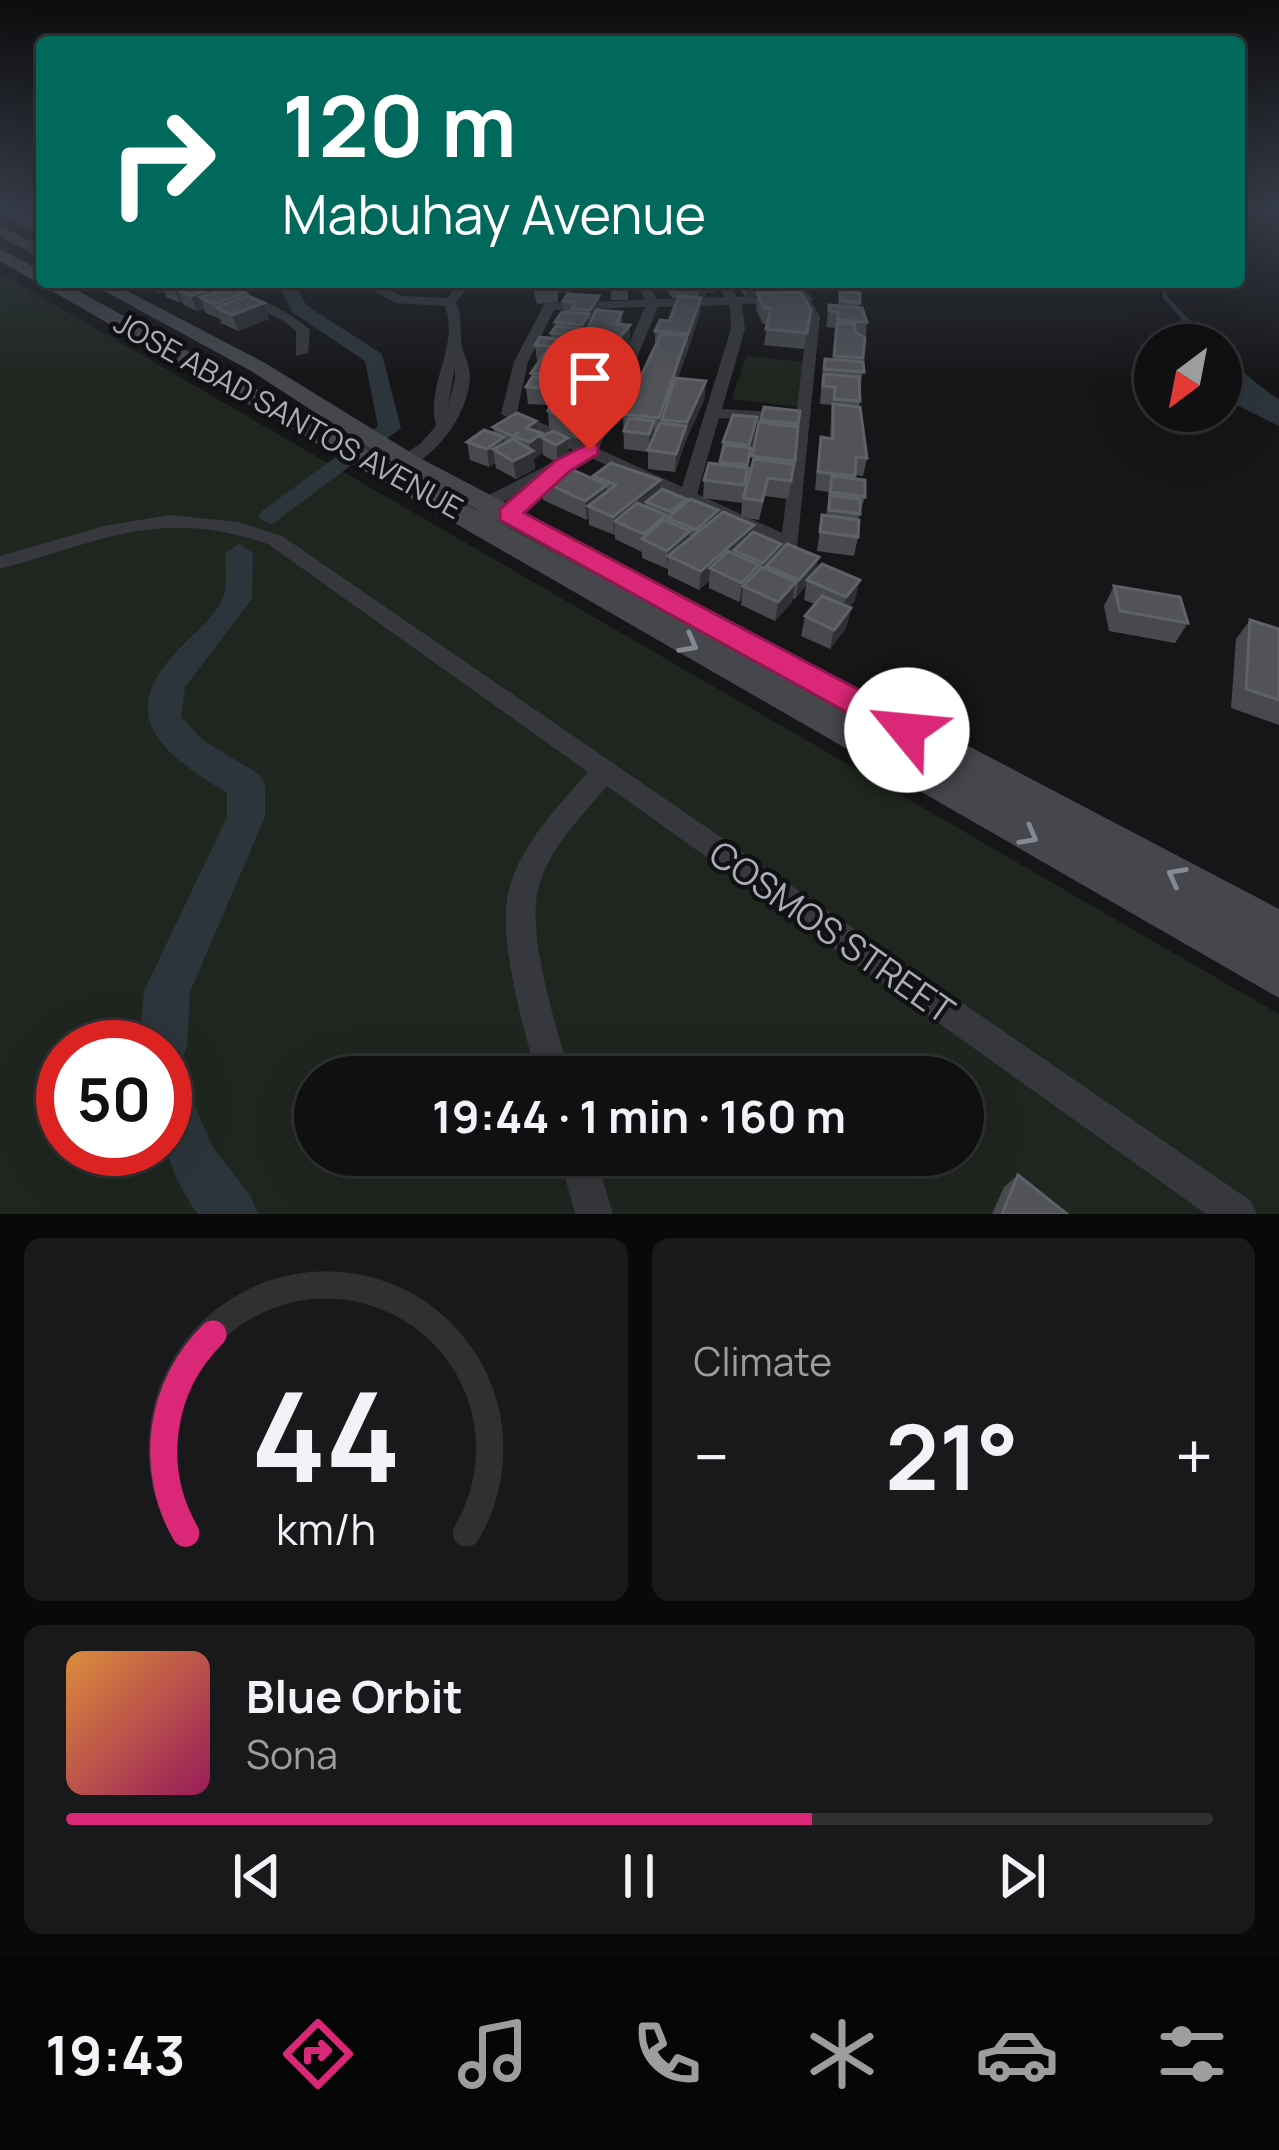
<!DOCTYPE html>
<meta charset="utf-8">
<style>
body{margin:0;font-family:Manrope,sans-serif;background:#19191b;color:#f1f3f6;height:100vh;display:flex;flex-direction:column;font-size:45px;white-space:nowrap}
*{box-sizing:border-box;margin:0}
p{font-size:39px;color:#9c9d9f}
.icon{flex:none;width:66px;height:66px;fill:none;stroke:currentColor;stroke-width:2;stroke-linecap:round;stroke-linejoin:round}
.map{position:relative;height:1214px;overflow:hidden}
.drawer{display:flex;flex-direction:column;gap:24px;padding:24px;background:#09090a;flex:1}
.drawer>*{flex:none}
.guide{position:absolute;left:36px;top:36px;width:1209px;height:252px;border-radius:12px;box-shadow:0 12px 48px #0002,0 0 0 3px #303032;background:#00695c;color:#fff;overflow:hidden}
.needle{width:78px;rotate:212deg}
.fabs{position:absolute;left:1134px;top:324px;display:grid;gap:24px}
.fabs a{display:grid;place-items:center;width:108px;height:108px;border-radius:50%;background:#101012;box-shadow:0 12px 48px #0002,0 0 0 3px #303032;font-size:60px}
.speed{position:absolute;left:36px;top:1020px;display:flex;gap:24px;font-size:60px;font-weight:700;text-align:center}
.speed>*{display:grid;place-content:center;width:156px;height:156px;border-radius:50%;background:#101012;box-shadow:0 12px 48px #0002,0 0 0 3px #303032;line-height:1}
.speed .limit{border:18px solid #d22;background:#fff;color:#111}
.pin{position:absolute;display:grid;place-items:center;width:102px;height:102px;color:#fff;margin:-123px -51px;border-radius:50% 50% 50% 0;rotate:-45deg;box-shadow:0 0 12px #0007}
.pin .icon{rotate:45deg}
.me{position:absolute;width:132px;margin:-66px;rotate:298deg;stroke-linejoin:round;filter:drop-shadow(0 0 9px #0008)}
.turn{display:flex;align-items:center;gap:42px;height:252px;padding:0 48px;font-size:54px}
.turn .icon{width:156px;height:156px;stroke-width:2.5}
.turn b{display:block;font-size:84px;line-height:102px}
.big{font-size:90px;font-weight:700;line-height:1.1}
.drawer .widget{flex:1;display:flex;flex-direction:column;justify-content:center;gap:18px;min-width:0;padding:0 42px;border-radius:18px;background:#19191b}
.drawer .dial{align-items:center;gap:0}
.dial svg{height:312px;overflow:visible;fill:none;stroke:#303032;stroke-width:7;stroke-linecap:round;text-anchor:middle}
.dial text{fill:#f1f3f6;stroke:none}
.song{display:flex;align-items:center;gap:36px}
.cover{width:144px;height:144px;border-radius:18px;background:linear-gradient(135deg,hsl(30 70% 55%),hsl(330 70% 35%))}
.played{height:12px;border-radius:6px;background:linear-gradient(90deg,#db2777 65%,#303032 65%)}
.keys{display:flex;justify-content:space-around;direction:ltr}
.heat{display:flex;justify-content:space-between;align-items:center;font-size:66px;direction:ltr}
.drawer .tiles{flex:1;display:grid;gap:24px;grid-template-columns:1fr 1fr}
.widget:last-child{grid-column:span 2}
.trip{position:absolute;left:294px;top:1056px;width:690px;height:120px;border-radius:60px;background:#101012;box-shadow:0 12px 48px #0002,0 0 0 3px #303032;font-weight:700;line-height:120px;text-align:center}
.dock{display:flex;height:192px;justify-content:space-around;align-items:center;background:#060607;color:#9c9d9f}
.dock .icon{width:84px;height:84px}
.dock .current{color:#db2777}
.dock b{font-size:54px;color:#f1f3f6}
.map>svg:first-child{display:block}
.green{fill:#1e261f;fill-rule:evenodd}
.lines{fill:none;stroke-linecap:round;stroke-linejoin:round}
.stream-far1{stroke:#2c353c;stroke-width:4.5}
.stream{stroke:#2c353c;stroke-width:6}
.canal{fill:#2c353c;fill-rule:evenodd}
.river{fill:#2c353c;fill-rule:evenodd}
.minor{fill:#37383d;fill-rule:evenodd}
.secondary{fill:#45474d;fill-rule:evenodd}
.wall{fill:#47494d}
.shaded-wall{fill:#2f3033}
.building{fill:#525359;stroke:#5f6168;stroke-width:3}
.oneway{stroke:#858993}
.route{fill:#db2777;stroke:#8e194d;stroke-width:3}
.labels{text-anchor:middle;stroke-width:9;stroke-linejoin:round;paint-order:stroke}
.street-label{font-size:30px;fill:#a8adb8;stroke:#111113}
.near-street-label{font-size:36px;fill:#a8adb8;stroke:#111113}
</style>
<div class="map">
<svg width="1279" height="1214" viewBox="0 0 1279 1214">
<rect width="100%" height="100%" fill="#161618"/>
<g class="green">
<path d="M0 273 1279 1014V1214H0ZM63 1047H165V1149H63ZM315 1077H963V1155H315Z"/>
<path d="M746 356 807 362 799 407 732 399Z"/>
</g>
<g class="lines">
<path class="stream-far1" d="M1164 282 1165 297 1187 321"/>
<path class="stream" d="M1184 318 1209 345"/>
<g class="canal">
<path d="M277 282H295L306 305 382 354 401 428 271 525 258 517 262 511 378 426 365 361 292 312Z"/>
<path d="M239 544 253 553 252 599 185 687 181 717 204 741 259 774 265 785V817L190 992 187 1047 180 1064 169 1068 182 1074 212 1146 250 1195 258 1214H198C153 1150 165 1123 165 1047H139L144 991 227 817V793C166 755 112 719 178 650 192 635 213 619 222 600 228 586 225 568 225 553Z"/>
</g>
<path class="river" d="M1222 361C1241 366 1260 389 1279 399V426L1221 397Z"/>
<g class="minor">
<path d="M201 282C231 282 288 309 310 330L308 353 296 356V331L284 321Z"/>
<path d="M358 282H373L402 296 447 298 460 282H472L456 302C462 316 460 326 461 340 462 353 470 364 470 377 468 417 434 460 397 473L388 468 391 464 421 443 436 426C425 384 460 347 445 306L396 303ZM455 367V379L448 406Z"/>
<path d="M636 282H648L657 299 725 297 714 282H726L737 297 794 296 785 282H797L813 299 811 302 820 316 797 548H783L589 457 560 472 559 479C533 503 511 526 474 523L472 519 481 499 575 451 501 414 514 362 545 303 645 300ZM799 303 808 316 782 533 697 494 719 418 787 423 795 418 787 413 722 409 745 329 742 304ZM730 305 731 329 682 487 599 449 658 307ZM645 307 585 443 517 412 528 362 554 310ZM528 489 514 502 493 512 495 506Z"/>
<path d="M169 515 238 522 282 536 1251 1201 1257 1214H1206L607 786C583 815 549 848 539 886 525 933 557 1030 571 1077H537C524 1029 495 933 510 886 523 842 558 806 588 772L268 544C159 507 103 541 0 569V556L104 526Z"/>
<path d="M559 1155H595L613 1214H575Z"/>
</g>
<g class="secondary">
<path d="M0 226 42 247V258L0 237Z"/>
<path d="M0 249 42 271V282H62L613 585 400 467 251 371 88 282H110L265 363 418 457 1279 909V998L0 261Z"/>
</g>
</g>
<g class="wall">
<path d="M0 210H42V236L22 227 21 223 0 215Z"/>
<path d="M137 282H221L226 284 227 288 245 293 246 296 264 303 269 319 238 331 221 323 220 319 206 313 204 309 197 311 184 305 182 302 180 303 166 297 164 291 159 293Z"/>
<path d="M227 282H273L246 292Z"/>
<path d="M531 282H570V292L558 293V302L537 304Z"/>
<path d="M601 282H639V289H628V300H611V290H601Z"/>
<path d="M662 282H714V293H706L705 299 701 300 700 314 678 378 705 398 686 440 675 472 648 469V452L624 449 623 414 655 347V331L669 321 679 298H672Z"/>
<path d="M730 282H770L769 293 811 310 804 349 764 345 767 324H763L756 309 757 296 746 297 737 287 738 282Z"/>
<path d="M840 291 860 293 859 308 867 322 859 407 867 458 863 476 855 475 854 479 865 497 858 520V537L854 556 817 551 822 515 826 516 829 492 815 490 818 455 821 437 830 438 832 405 820 404 822 376 825 359 833 360 836 328 826 327 829 305 838 306Z"/>
<path d="M599 296 600 310 622 312V324L630 325V341L614 362V368L599 407V411L586 443 549 428 548 411 550 405 528 404 526 387 532 378 531 373 539 362 537 361 535 345 551 338V333L555 327V322L564 312 563 301Z"/>
<path d="M764 407 800 411 795 461 788 499 765 496 759 520 741 517 742 503 703 498 704 480 720 464 723 442 755 435 750 453 745 491Z"/>
<path d="M493 427 537 431 543 436 568 438 569 456 558 463 543 455V452L534 459 535 469 516 479 496 468 495 463 489 467 470 460 467 442 494 433Z"/>
<path d="M593 476 659 491 686 499V503L718 510 717 517 754 525 753 532 781 544 780 551 816 570 855 600 849 607 851 608 846 628 830 649 801 636 805 616 815 604 804 600 806 586 795 599 793 598 792 602 775 621 741 605 742 600 739 602 709 588V581L699 590 668 575V569L642 558V552L615 539V535L589 525V518L587 520 543 500 542 481 593 479Z"/>
<path d="M1114 586 1188 623 1175 643 1109 631 1104 606Z"/>
<path d="M1250 620 1279 629V725L1231 708 1236 639Z"/>
<path d="M1018 1175 1067 1214H992L1004 1187Z"/>
</g>
<g class="shaded-wall">
<path d="M155 282H160L164 291 159 293Z"/>
<path d="M161 282H210L226 284 230 298 245 293 250 308 215 307 219 319 213 304 200 297 204 309 197 311 191 296 178 290 182 302 180 303 174 288Z"/>
<path d="M243 282H273L246 292Z"/>
<path d="M555 282H570V292L558 293Z"/>
<path d="M702 282H714V293H706L705 299 701 300 700 314 687 350 688 334 698 300 699 285Z"/>
<path d="M748 282H770L769 294 746 297Z"/>
<path d="M599 296 600 312 591 326 590 310Z"/>
<path d="M264 303 269 319 238 331 232 315Z"/>
<path d="M589 314V330L586 337V345L582 352V325Z"/>
<path d="M630 325V341L614 362V368L599 407V411L586 443 585 425 612 356V347Z"/>
<path d="M687 336 686 353 664 420H662L658 436 659 418Z"/>
<path d="M575 341 576 357 571 365 570 348Z"/>
<path d="M569 351 570 367 559 389 558 376 561 362Z"/>
<path d="M706 381 705 398 686 440 687 422Z"/>
<path d="M757 417 755 435 750 453 742 504 749 445Z"/>
<path d="M536 421 538 437 542 433 543 452 534 459 535 469 516 479 513 461 531 452 526 428Z"/>
<path d="M654 421V439L649 452V434Z"/>
<path d="M686 426 685 444 675 472 676 454Z"/>
<path d="M504 437 507 455 493 449 495 463 489 467 487 449Z"/>
<path d="M568 438 569 456 558 463 556 445Z"/>
<path d="M660 480 659 499 646 502V510L615 521 614 536 613 517Z"/>
<path d="M607 485V504L588 506 589 518 587 520 585 501Z"/>
<path d="M718 510 716 529 695 549 696 530Z"/>
<path d="M754 525 751 544 734 550 733 560 710 568 709 581 699 590 701 571Z"/>
<path d="M690 531 688 550 668 556 667 570V551Z"/>
<path d="M781 544 778 563 766 566 764 578 760 582 763 563Z"/>
<path d="M819 557 815 576 807 580 806 586 795 599 799 580Z"/>
<path d="M759 565 757 584 743 586 742 600 739 602 742 583Z"/>
<path d="M860 580 855 600 841 616 846 597Z"/>
<path d="M796 582 792 602 775 621 778 602Z"/>
<path d="M851 608 846 628 830 649 834 630Z"/>
</g>
<g class="building">
<path d="M27 210H42V225L16 213Z"/>
<path d="M161 282H188L174 287Z"/>
<path d="M201 282H221L226 284 191 296 178 290Z"/>
<path d="M534 282H556L557 287 536 288Z"/>
<path d="M231 287 245 293 213 304 200 297Z"/>
<path d="M840 291 860 293V303L840 301Z"/>
<path d="M801 292 811 310 807 333 766 329 771 308H764L757 293Z"/>
<path d="M568 294 599 296 590 310 572 309 576 302 563 301Z"/>
<path d="M247 296 264 303 232 315 215 307Z"/>
<path d="M679 296 701 298 688 334 655 331 660 320 669 321Z"/>
<path d="M829 305 862 308 867 322 838 320V312L829 311Z"/>
<path d="M596 310 622 312 616 324 630 325 612 347 589 345 596 333 586 332Z"/>
<path d="M562 312 589 314 582 325 555 322Z"/>
<path d="M837 323 855 324V332L865 338 863 358 834 356Z"/>
<path d="M556 326 585 329 581 336 551 333Z"/>
<path d="M661 334 687 336 659 418 623 414Z"/>
<path d="M540 337 575 341 570 348 535 345Z"/>
<path d="M578 348 613 352 598 391 526 387 532 377 563 380Z"/>
<path d="M548 349 569 351 561 362 567 363 558 376 531 373Z"/>
<path d="M825 359 863 362 864 372 824 369Z"/>
<path d="M824 374 859 377 860 401 834 399 835 387 823 386Z"/>
<path d="M675 378 706 381 687 422 662 420Z"/>
<path d="M557 390 599 394 585 425 548 411Z"/>
<path d="M833 404 860 407 867 458 856 457 855 476 818 472 821 437 833 439Z"/>
<path d="M764 407 800 411 798 424 761 420Z"/>
<path d="M517 413 536 421 526 428 542 433 530 442 515 437 519 432 512 436 493 427Z"/>
<path d="M733 415 757 417 749 445 723 442Z"/>
<path d="M629 418 654 421 649 434 624 431Z"/>
<path d="M759 422 798 427 795 461 752 456Z"/>
<path d="M660 423 686 426 676 454 648 450Z"/>
<path d="M484 430 504 437 487 449 467 442Z"/>
<path d="M553 431 568 438 556 445 541 437Z"/>
<path d="M513 439 533 451 513 461 493 449Z"/>
<path d="M724 445 751 448 747 465 720 462Z"/>
<path d="M754 459 794 464 791 481 768 478 762 501 743 498Z"/>
<path d="M611 463 660 480 613 517 588 506 616 485 593 476Z"/>
<path d="M709 463 748 468 744 485 704 480Z"/>
<path d="M564 466 607 485 585 501 542 481Z"/>
<path d="M832 476 865 480V497L830 492Z"/>
<path d="M662 489 686 499 671 512 646 502Z"/>
<path d="M830 495 860 499V514L829 510Z"/>
<path d="M690 499 718 510 696 530 668 518Z"/>
<path d="M637 503 666 515 644 534 615 521Z"/>
<path d="M723 512 754 525 701 571 668 556Z"/>
<path d="M822 515 859 520 858 537 820 532Z"/>
<path d="M664 520 690 531 667 551 642 539Z"/>
<path d="M753 532 781 544 763 563 734 550Z"/>
<path d="M787 544 819 557 799 580 766 566Z"/>
<path d="M728 551 759 565 742 583 710 568Z"/>
<path d="M822 564 860 580 846 597 807 580Z"/>
<path d="M762 567 796 582 778 602 743 586Z"/>
<path d="M1114 586 1180 597 1188 623 1120 611Z"/>
<path d="M822 596 851 608 834 630 805 616Z"/>
<path d="M1250 620 1279 629V700L1246 689Z"/>
<path d="M1018 1175 1067 1214H1002Z"/>
</g>
<defs><path id="oneway-chevron" d="M-2-3.5L2.5 0L-2 3.5" fill="none" stroke-width="1.6" stroke-linecap="round" stroke-linejoin="round" transform="scale(3)"/></defs>
<g class="oneway">
<use href="#oneway-chevron" transform="translate(689 644) rotate(29)"/>
<use href="#oneway-chevron" transform="translate(1029 836) rotate(29)"/>
<use href="#oneway-chevron" transform="translate(1176 876) rotate(-152)"/>
</g>
<linearGradient id="sky" x2="0" y2="1"><stop stop-color="#0c0c0d"/><stop offset="0.55" stop-color="#363c48"/><stop offset="1" stop-color="#363c48" stop-opacity="0"/></linearGradient>
<rect width="1279" height="380" fill="url(#sky)"/>
<path class="route" d="M590 443 598 445V454L570 471 524 513 918 721 922 730 918 739H895L500 520V509L555 461Z"/>
<g class="labels">
<g class="street-label">
<text transform="translate(288 416) rotate(29)" y="10">JOSE ABAD SANTOS AVENUE</text>
</g>
<g class="near-street-label">
<text transform="translate(832 932) rotate(35)" y="13">COSMOS STREET</text>
</g>
</g>
</svg>
<div class="fabs">
<a><svg class="needle" viewBox="-14 -14 28 28"><path d="M0-13l5 13h-10z" fill="#e53935"/><path d="M0 13l5-13h-10z" fill="#9c9d9f"/></svg></a>
</div>
<div class="speed"><div class="limit">50</div></div>
<div class="pin" style="left:590px;top:450px;background:#d93025"><svg class="icon" aria-label="arrive" viewBox="0 0 24 24"><path d="M6 21V4h12l-3 4 3 4H6"/></svg></div>
<svg class="me" style="left:907px;top:730px" viewBox="-20 -20 40 40"><circle r="19" fill="#fff"/><path d="M0-13L10 11 0 6-10 11z" fill="#db2777"/></svg>
<div class="trip">19:44 · 1 min · 160 m</div>
<div class="guide">
<div class="turn"><svg class="icon" aria-label="right" viewBox="0 0 24 24"><path d="M7 20v-9h11M14 6l5 5-5 5"/></svg><div><b>120 m</b>Mabuhay Avenue</div></div>
</div>
</div>
<section class="drawer">
<div class="tiles">
<div class="widget dial"><svg viewBox="0 0 100 80">
<path d="M14 69A42 42 0 1 1 86 69"/>
<path d="M14 69A42 42 0 0 1 21 18" stroke="#db2777"/>
<text x="50" y="56" font-size="32" font-weight="700">44</text>
<text x="50" y="72" font-size="11">km/h</text>
</svg></div>
<div class="widget"><p>Climate</p>
<div class="heat"><a>−</a><b class="big">21°</b><a>+</a></div>
</div>
<div class="widget">
<div class="song"><i class="cover"></i><div><b>Blue Orbit</b><p>Sona</p></div></div>
<div class="played"></div>
<div class="keys"><svg class="icon" aria-label="previous" viewBox="0 0 24 24"><path d="M18 5L8 12l10 7zM5 5v14"/></svg><svg class="icon" aria-label="pause" viewBox="0 0 24 24"><path d="M8 5v14M16 5v14"/></svg><svg class="icon" aria-label="next" viewBox="0 0 24 24"><path d="M6 5l10 7-10 7zM19 5v14"/></svg></div>
</div>
</div>
</section>
<nav class="dock">
<b>19:43</b>
<svg class="icon current" aria-label="directions" viewBox="0 0 24 24"><path d="M12 3l9 9-9 9-9-9zM9 14v-3h6M13 9l2 2-2 2"/></svg>
<svg class="icon" aria-label="music" viewBox="0 0 24 24"><path d="M9 18V5l10-2v13"/><circle cx="6" cy="18" r="3"/><circle cx="16" cy="16" r="3"/></svg>
<svg class="icon" aria-label="phone" viewBox="0 0 24 24"><path d="M5 4h4l2 5-3 2q2 4 5 5l2-3 5 2v4C11 20 4 13 5 4z"/></svg>
<svg class="icon" aria-label="climate" viewBox="0 0 24 24"><path d="M12 3v18M4 7l16 10M4 17L20 7"/></svg>
<svg class="icon" aria-label="car" viewBox="0 0 24 24"><path d="M5 17H2v-5l4-1 3-4h7l3 4 3 1v5h-3M9 17h6M6 11h13"/><circle cx="7" cy="17" r="2"/><circle cx="17" cy="17" r="2"/></svg>
<svg class="icon" aria-label="filters" viewBox="0 0 24 24"><path d="M4 7h16M4 17h16"/><circle cx="9" cy="7" r="2"/><circle cx="15" cy="17" r="2"/></svg>
</nav>
